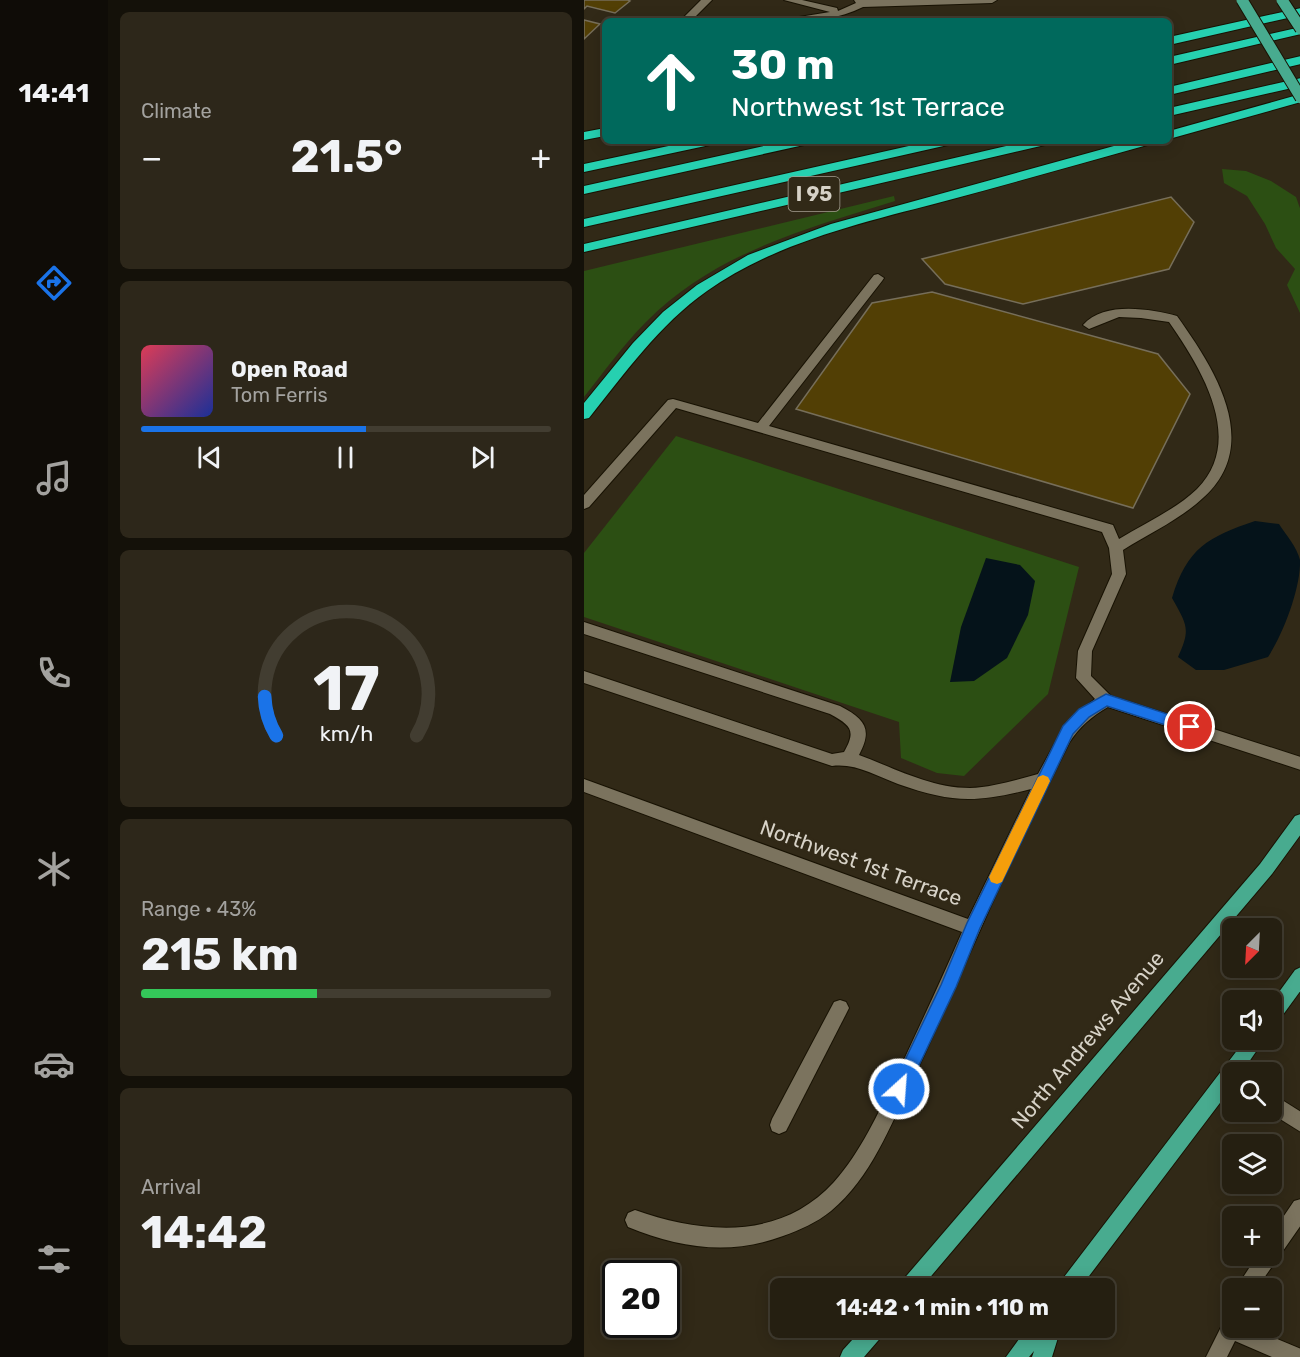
<!DOCTYPE html>
<meta charset="utf-8">
<style>
body{margin:0;font-family:Rubik,sans-serif;background:#2d271a;color:#f1f3f6;height:100vh;display:flex;flex-direction:column;font-size:22px;white-space:nowrap}
*{box-sizing:border-box;margin:0}
p{font-size:20px;color:#a3a29f}
.icon{flex:none;width:33px;height:33px;fill:none;stroke:currentColor;stroke-width:2;stroke-linecap:round;stroke-linejoin:round}
.map{position:relative;flex:1;overflow:hidden}
.sheet{display:flex;flex-direction:column;gap:12px;padding:12px;background:#141109;width:476px}
.sheet>*{flex:none}
.guide{position:absolute;left:18px;top:18px;width:570px;height:126px;border-radius:9px;box-shadow:0 3px 15px #0003,0 0 0 2px #423d31;background:#00695c;color:#fff;overflow:hidden}
.needle{width:39px;rotate:204deg}
.controls{position:absolute;left:638px;top:918px;display:grid;gap:12px}
.controls a{display:grid;place-items:center;width:60px;height:60px;border-radius:9px;background:#251f11;box-shadow:0 3px 15px #0003,0 0 0 2px #423d31;font-size:30px}
.speed{position:absolute;left:18px;top:1260px;display:flex;gap:12px;font-size:30px;font-weight:700;text-align:center}
.speed>*{display:grid;place-content:center;width:78px;height:78px;border-radius:50%;background:#251f11;box-shadow:0 3px 15px #0003,0 0 0 2px #423d31;line-height:1}
.speed .limit{border:3px solid #111;border-radius:9px;background:#fff;color:#111}
.pin{position:absolute;display:grid;place-items:center;width:51px;height:51px;color:#fff;margin:-26px;border:3px solid #fff;border-radius:50%;box-shadow:0 2px 6px #0007}
.me{position:absolute;width:66px;margin:-33px;rotate:26deg;stroke-linejoin:round;filter:drop-shadow(0 0 4px #0008)}
.turn{display:flex;align-items:center;gap:21px;height:126px;padding:0 30px;font-size:27px}
.turn .icon{width:78px;height:78px;stroke-width:2.5}
.turn b{display:block;font-size:42px;line-height:51px}
.big{font-size:45px;font-weight:700;line-height:1.1}
.sheet .tile{flex:1;display:flex;flex-direction:column;justify-content:center;gap:9px;min-width:0;padding:0 21px;border-radius:9px;background:#2d271a}
.sheet .dial{align-items:center;gap:0}
.dial svg{height:156px;overflow:visible;fill:none;stroke:#423d31;stroke-width:7;stroke-linecap:round;text-anchor:middle}
.dial text{fill:#f1f3f6;stroke:none}
.song{display:flex;align-items:center;gap:18px}
.cover{width:72px;height:72px;border-radius:9px;background:linear-gradient(135deg,hsl(350 70% 55%),hsl(230 70% 35%))}
.played{height:6px;border-radius:3px;background:linear-gradient(90deg,#1a73e8 55%,#423d31 55%)}
.keys{display:flex;justify-content:space-around;direction:ltr}
.heat{display:flex;justify-content:space-between;align-items:center;font-size:33px;direction:ltr}
.charge{height:9px;border-radius:4px;background:linear-gradient(90deg,#34c759 43%,#423d31 0)}
.trip{position:absolute;left:186px;top:1278px;width:345px;height:60px;border-radius:9px;background:#251f11;box-shadow:0 3px 15px #0003,0 0 0 2px #423d31;font-weight:700;line-height:60px;text-align:center}
main{display:flex;flex:1;min-height:0}
.tab-bar{display:flex;flex-direction:column;width:108px;justify-content:space-around;align-items:center;background:#0f0c07;color:#a3a29f}
.tab-bar .icon{width:42px;height:42px}
.tab-bar .active{color:#1a73e8}
.tab-bar b{font-size:27px;color:#f1f3f6}
.map>svg:first-child{display:block}
.green{fill:#2c4f13}
.water{fill:#05131a}
.building{fill:#523f05;stroke:#766e5a;stroke-width:1.5}
.lines{fill:none;stroke-linecap:round;stroke-linejoin:round}
.minor-casing{stroke:#181203;stroke-width:2}
.major-casing{stroke:#181203;stroke-width:2}
.highway-casing{stroke:#181203;stroke-width:2}
.minor{fill:#7b735e;fill-rule:evenodd}
.major{fill:#48ab8f;fill-rule:evenodd}
.highway{fill:#26d0b0;fill-rule:evenodd}
.major-bridge-casing{stroke:#181203;stroke-width:13;stroke-linecap:butt}
.major-bridge{stroke:#48ab8f;stroke-width:11}
.route{fill:#1a73e8;stroke:#114b97;stroke-width:1.5}
.slow{fill:#f59e0b}
.labels{text-anchor:middle;stroke-width:6;stroke-linejoin:round;paint-order:stroke}
.shield{fill:#312917;stroke:#a59f92;stroke-width:1.5}
.shield-label{font-size:20px;font-weight:bold;fill:#d7d2c7}
.street-label{font-size:21px;fill:#d7d2c7;stroke:#312917}
</style>
<main>
<nav class="tab-bar">
<b>14:41</b>
<svg class="icon active" aria-label="directions" viewBox="0 0 24 24"><path d="M12 3l9 9-9 9-9-9zM9 14v-3h6M13 9l2 2-2 2"/></svg>
<svg class="icon" aria-label="music" viewBox="0 0 24 24"><path d="M9 18V5l10-2v13"/><circle cx="6" cy="18" r="3"/><circle cx="16" cy="16" r="3"/></svg>
<svg class="icon" aria-label="phone" viewBox="0 0 24 24"><path d="M5 4h4l2 5-3 2q2 4 5 5l2-3 5 2v4C11 20 4 13 5 4z"/></svg>
<svg class="icon" aria-label="climate" viewBox="0 0 24 24"><path d="M12 3v18M4 7l16 10M4 17L20 7"/></svg>
<svg class="icon" aria-label="car" viewBox="0 0 24 24"><path d="M5 17H2v-5l4-1 3-4h7l3 4 3 1v5h-3M9 17h6M6 11h13"/><circle cx="7" cy="17" r="2"/><circle cx="17" cy="17" r="2"/></svg>
<svg class="icon" aria-label="filters" viewBox="0 0 24 24"><path d="M4 7h16M4 17h16"/><circle cx="9" cy="7" r="2"/><circle cx="15" cy="17" r="2"/></svg>
</nav>
<section class="sheet">
<div class="tile"><p>Climate</p>
<div class="heat"><a>−</a><b class="big">21.5°</b><a>+</a></div>
</div>
<div class="tile">
<div class="song"><i class="cover"></i><div><b>Open Road</b><p>Tom Ferris</p></div></div>
<div class="played"></div>
<div class="keys"><svg class="icon" aria-label="previous" viewBox="0 0 24 24"><path d="M18 5L8 12l10 7zM5 5v14"/></svg><svg class="icon" aria-label="pause" viewBox="0 0 24 24"><path d="M8 5v14M16 5v14"/></svg><svg class="icon" aria-label="next" viewBox="0 0 24 24"><path d="M6 5l10 7-10 7zM19 5v14"/></svg></div>
</div>
<div class="tile dial"><svg viewBox="0 0 100 80">
<path d="M14 69A42 42 0 1 1 86 69"/>
<path d="M14 69A42 42 0 0 1 8 49" stroke="#1a73e8"/>
<text x="50" y="56" font-size="32" font-weight="700">17</text>
<text x="50" y="72" font-size="11">km/h</text>
</svg></div>
<div class="tile"><p>Range · 43%</p><b class="big">215 km</b><div class="charge"></div></div>
<div class="tile"><p>Arrival</p><b class="big">14:42</b></div>
</section>
<div class="map">
<svg width="717" height="1357" viewBox="0 0 717 1357">
<rect width="100%" height="100%" fill="#312917"/>
<g class="green">
<path d="M638 169 662 171 687 181 712 197 717 211 716 313 703 285 711 269 692 248 681 224 663 196 640 183Z"/>
<path d="M310 196 311 201C221 229 130 253 62 322 39 345 20 372 0 397V271Z"/>
<path d="M92 436 495 567 464 694 380 776 353 773 317 758 315 722 0 617V553Z"/>
</g>
<g class="water">
<path d="M671 521 695 524C702 535 713 547 716 560 717 588 699 634 684 657L640 670H612L594 657C607 629 603 625 588 598 603 548 624 537 671 521Z"/>
<path d="M402 558 436 565 451 581 444 615 423 658 390 681 366 682 377 627Z"/>
</g>
<g class="building">
<path d="M0 0H44L46 1 31 13 3 6 0 9Z"/>
<path d="M0 20 16 24 0 39Z"/>
<path d="M587 197 610 222 585 269 439 304 361 284 338 259Z"/>
<path d="M348 292 574 354 606 394 549 508 212 409 288 303Z"/>
</g>
<g class="lines">
<defs>
<g id="minor">
<path d="M117 0H128L107 21H96Z"/>
<path d="M200 0H218L253 8 254 11 272 3 270 0H413L408 3 279 7C255 19 231 21 204 21L209 18 246 12Z"/>
<path d="M294 274 300 278 298 281 185 426 529 525 535 539C561 523 591 510 613 489 662 440 617 368 585 322L557 318 535 317 505 329 499 325C520 301 566 309 593 316 630 368 679 443 620 497 597 519 566 533 539 550L542 574 508 651 507 676 527 696 717 757V770L524 707C508 716 495 727 485 743 455 804 424 865 397 928 374 979 352 1030 328 1081 306 1126 287 1178 247 1211 232 1223 216 1230 199 1236 146 1256 95 1248 44 1227L41 1220 44 1213 51 1210C119 1234 196 1241 250 1182 277 1152 294 1113 312 1077 334 1029 357 981 378 932L0 792V779L384 919 447 789C392 803 368 803 314 784 292 776 272 763 248 766L0 683V671L248 754 260 752C273 730 266 725 246 714L0 634V622L256 706C281 719 289 729 275 755 310 768 347 788 386 788 409 787 432 780 454 774L482 723 511 699 492 678 494 651 528 574 525 548 518 532 92 408 5 507 0 509V495L84 400 89 399 174 423 290 275Z"/>
<path d="M256 1000 262 1002 265 1008 262 1014 202 1131 195 1134 188 1131 186 1125 188 1119 250 1002Z"/>
<path d="M687 1093 717 1112V1132L685 1112Z"/>
<path d="M717 1199V1225L673 1288H652L673 1256H687V1235L710 1201Z"/>
<path d="M648 1309V1328H667L717 1349V1357H688L651 1341 643 1357H622L637 1327 641 1312Z"/>
</g>
<g id="major">
<path d="M717 814V834L688 874 337 1288H315L318 1281 676 864 711 816Z"/>
<path d="M717 967V990L693 1023 687 1025V1003L711 970Z"/>
<path d="M661 1040H680L658 1072H648V1087L496 1288H474L477 1281Z"/>
<path d="M279 1328H302L299 1335 280 1357H256L259 1350Z"/>
<path d="M443 1328H477L468 1357H448L450 1351 445 1357H422Z"/>
</g>
<g id="highway">
<path d="M717 8V15L585 45V37Z"/>
<path d="M717 27V34L585 65V57Z"/>
<path d="M717 56V64L585 95V87Z"/>
<path d="M717 78V86L585 116V108Z"/>
<path d="M717 94V102L585 139V131Z"/>
<path d="M21 128V136L0 140V132Z"/>
<path d="M108 141H132L126 145 0 172V164Z"/>
<path d="M202 141H226L220 145 0 194V186Z"/>
<path d="M347 141H370L364 145 0 227V219Z"/>
<path d="M444 141H467L461 145 0 252V244Z"/>
<path d="M548 141H568L567 144C499 163 432 182 365 200 282 222 194 241 123 291 75 325 41 373 5 418L0 419V403L49 343 79 312 113 285 164 255 247 224Z"/>
</g>
</defs>
<use href="#minor" class="minor-casing"/>
<use href="#major" class="major-casing"/>
<use href="#highway" class="highway-casing"/>
<use href="#minor" class="minor"/>
<use href="#major" class="major"/>
<use href="#highway" class="highway"/>
<defs>
<g id="major-bridge">
<path d="M658 0 717 98"/>
<path d="M698 0 717 29"/>
</g>
</defs>
<use href="#major-bridge" class="major-bridge-casing"/>
<use href="#major-bridge" class="major-bridge"/>
</g>
<path class="route" d="M522 694 611 723 613 727 611 731 606 733 523 706 505 717 489 734 396 928 372 987 321 1095 315 1097 309 1095 307 1089 357 985 383 923 479 726 495 709Z"/>
<path class="slow" d="M459 775 464 777 466 781 418 882 413 884 407 882 405 877 407 873 454 777Z"/>
<g class="labels">
<rect class="shield" x="204.5" y="177" width="51" height="34" rx="4.5"/>
<g class="shield-label">
<text x="230" y="201">I 95</text>
</g>
<g class="street-label">
<text transform="translate(277 863) rotate(20)" y="7">Northwest 1st Terrace</text>
<text transform="translate(504 1040) rotate(-50)" y="7">North Andrews Avenue</text>
</g>
</g>
</svg>
<div class="controls">
<a><svg class="needle" viewBox="-14 -14 28 28"><path d="M0-13l5 13h-10z" fill="#e53935"/><path d="M0 13l5-13h-10z" fill="#a3a29f"/></svg></a>
<a><svg class="icon" aria-label="sound" viewBox="0 0 24 24"><path d="M4 9h4l5-4v14l-5-4H4zM17 9q2 3 0 6"/></svg></a>
<a><svg class="icon" aria-label="search" viewBox="0 0 24 24"><circle cx="10" cy="10" r="6"/><path d="M15 15l6 6"/></svg></a>
<a><svg class="icon" aria-label="layers" viewBox="0 0 24 24"><path d="M12 4l9 5-9 5-9-5zM3 14l9 5 9-5"/></svg></a>
<a>+</a>
<a>−</a>
</div>
<div class="speed"><div class="limit">20</div></div>
<div class="pin" style="left:606px;top:727px;background:#d93025"><svg class="icon" aria-label="arrive" viewBox="0 0 24 24"><path d="M6 21V4h12l-3 4 3 4H6"/></svg></div>
<svg class="me" style="left:315px;top:1089px" viewBox="-20 -20 40 40"><circle r="17" fill="#1a73e8" stroke="#fff" stroke-width="3"/><path d="M0-11L8 9 0 5-8 9z" fill="#fff"/></svg>
<div class="trip">14:42 · 1 min · 110 m</div>
<div class="guide">
<div class="turn"><svg class="icon" aria-label="ahead" viewBox="0 0 24 24"><path d="M12 20V5M6 11l6-6 6 6"/></svg><div><b>30 m</b>Northwest 1st Terrace</div></div>
</div>
</div>
</main>
